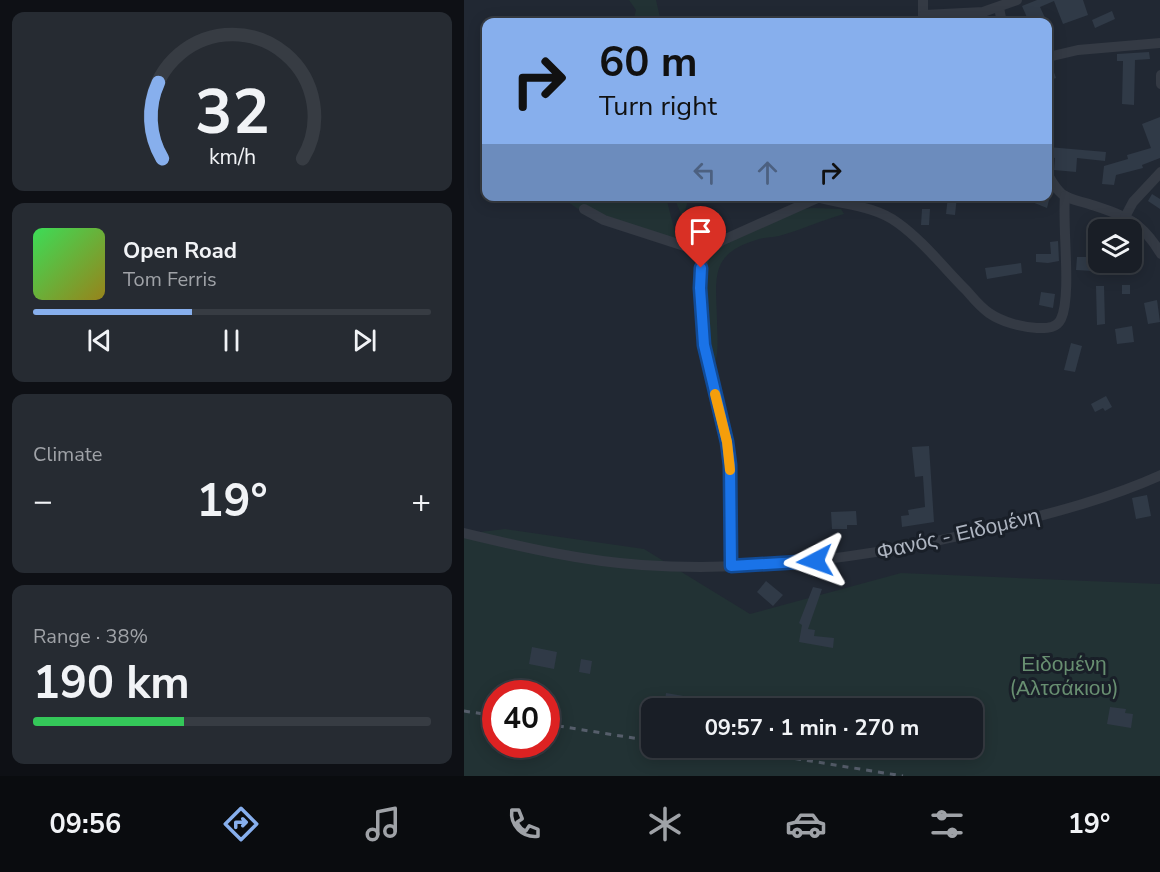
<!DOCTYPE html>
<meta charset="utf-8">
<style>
body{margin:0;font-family:"Nunito Sans",sans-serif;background:#262b32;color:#f1f3f6;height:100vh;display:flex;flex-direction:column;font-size:22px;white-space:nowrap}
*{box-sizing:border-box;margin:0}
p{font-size:20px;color:#9fa2a7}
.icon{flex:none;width:33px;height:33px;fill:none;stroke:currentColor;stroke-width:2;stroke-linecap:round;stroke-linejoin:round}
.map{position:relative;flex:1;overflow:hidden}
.side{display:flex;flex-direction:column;gap:12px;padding:12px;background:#0e1015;width:464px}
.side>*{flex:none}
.banner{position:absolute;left:18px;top:18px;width:570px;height:183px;border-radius:12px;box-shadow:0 3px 15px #0003,0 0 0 2px #373c43;background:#87afed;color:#111;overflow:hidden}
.tools{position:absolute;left:624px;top:219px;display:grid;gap:12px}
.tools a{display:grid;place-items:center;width:54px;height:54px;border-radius:12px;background:#191e26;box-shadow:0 3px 15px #0003,0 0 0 2px #373c43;font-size:30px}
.speed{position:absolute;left:18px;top:680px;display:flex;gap:12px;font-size:30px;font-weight:700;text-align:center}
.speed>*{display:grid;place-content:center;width:78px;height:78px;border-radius:50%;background:#191e26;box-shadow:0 3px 15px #0003,0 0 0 2px #373c43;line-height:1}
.speed .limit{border:9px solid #d22;background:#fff;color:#111}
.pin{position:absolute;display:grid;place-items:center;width:51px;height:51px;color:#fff;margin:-62px -26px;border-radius:50% 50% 50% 0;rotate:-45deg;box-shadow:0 0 6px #0007}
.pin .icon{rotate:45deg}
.me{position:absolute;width:66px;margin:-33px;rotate:266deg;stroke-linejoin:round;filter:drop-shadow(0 0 4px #0008)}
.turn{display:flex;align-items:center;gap:21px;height:126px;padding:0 18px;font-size:27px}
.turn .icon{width:78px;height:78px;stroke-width:2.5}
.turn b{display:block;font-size:42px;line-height:51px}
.lanes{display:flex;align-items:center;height:57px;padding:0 18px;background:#0003;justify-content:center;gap:30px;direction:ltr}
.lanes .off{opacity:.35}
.big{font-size:45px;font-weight:700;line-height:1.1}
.side .tile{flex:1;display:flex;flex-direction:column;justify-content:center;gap:9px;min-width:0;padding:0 21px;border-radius:12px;background:#262b32}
.side .dial{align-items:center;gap:0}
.dial svg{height:156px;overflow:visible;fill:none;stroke:#373c43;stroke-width:7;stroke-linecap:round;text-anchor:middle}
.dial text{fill:#f1f3f6;stroke:none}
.song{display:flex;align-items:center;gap:18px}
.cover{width:72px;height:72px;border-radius:9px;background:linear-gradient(135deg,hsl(130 70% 55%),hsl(50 70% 35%))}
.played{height:6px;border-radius:3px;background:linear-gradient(90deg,#87afed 40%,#373c43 40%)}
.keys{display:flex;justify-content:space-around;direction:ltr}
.heat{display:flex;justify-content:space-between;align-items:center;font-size:33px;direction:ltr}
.charge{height:9px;border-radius:4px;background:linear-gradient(90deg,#34c759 38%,#373c43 0)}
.trip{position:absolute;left:177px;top:698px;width:342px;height:60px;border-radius:12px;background:#191e26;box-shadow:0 3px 15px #0003,0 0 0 2px #373c43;font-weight:700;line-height:60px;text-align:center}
.menu{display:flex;height:96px;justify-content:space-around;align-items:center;background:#0a0c0f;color:#9fa2a7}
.menu .icon{width:42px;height:42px}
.menu .selected{color:#87afed}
.menu b{font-size:27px;color:#f1f3f6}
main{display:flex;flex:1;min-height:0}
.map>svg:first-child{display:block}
.green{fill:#223234;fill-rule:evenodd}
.building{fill:#303a47}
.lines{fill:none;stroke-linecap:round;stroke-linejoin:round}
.minor{stroke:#343a44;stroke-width:10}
.rail{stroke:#565e6b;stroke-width:3;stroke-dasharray:6 6;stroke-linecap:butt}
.route-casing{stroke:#114b97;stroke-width:15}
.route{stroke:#1a73e8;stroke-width:10}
.slow{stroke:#f59e0b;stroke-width:10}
.labels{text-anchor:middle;stroke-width:6;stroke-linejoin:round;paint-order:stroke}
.street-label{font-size:21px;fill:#aeb5c1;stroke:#191f28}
.park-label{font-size:21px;fill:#688f71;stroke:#191f28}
</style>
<main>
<section class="side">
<div class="tile dial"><svg viewBox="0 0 100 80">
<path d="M14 69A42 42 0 1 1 86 69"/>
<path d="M14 69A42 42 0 0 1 12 30" stroke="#87afed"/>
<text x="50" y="56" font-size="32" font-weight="700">32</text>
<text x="50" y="72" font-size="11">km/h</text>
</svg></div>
<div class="tile">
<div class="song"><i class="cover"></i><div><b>Open Road</b><p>Tom Ferris</p></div></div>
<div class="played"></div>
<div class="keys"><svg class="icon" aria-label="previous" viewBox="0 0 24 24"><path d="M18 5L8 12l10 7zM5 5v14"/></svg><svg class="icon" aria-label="pause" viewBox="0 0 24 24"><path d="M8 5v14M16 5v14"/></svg><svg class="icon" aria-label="next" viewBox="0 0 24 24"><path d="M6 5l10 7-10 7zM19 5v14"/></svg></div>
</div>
<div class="tile"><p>Climate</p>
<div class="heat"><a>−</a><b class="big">19°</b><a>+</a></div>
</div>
<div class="tile"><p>Range · 38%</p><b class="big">190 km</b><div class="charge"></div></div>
</section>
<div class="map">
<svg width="697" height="776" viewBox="0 0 697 776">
<rect width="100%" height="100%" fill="#212833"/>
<g class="green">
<path d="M165 0H192L197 22H169L172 10Z"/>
<path d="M97 197H202L213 240 140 218 122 207 114 209Z"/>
<path d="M210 197H222L223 204 220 215 217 214Z"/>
<path d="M349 208 377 209 380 214C358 220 337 230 315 236 307 238 299 237 292 240 245 254 252 279 253 320 253 336 256 357 248 370L239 276 247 253 259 244 338 209Z"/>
<path d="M41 529 180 549 286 614 437 573 696 584V776H0V534ZM32 693H82V744H32ZM188 708H508V747H188Z"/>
</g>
<g class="building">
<path d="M573 0H619L624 15 599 24 590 1 576 7 582 20 577 22H565L558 6Z"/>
<path d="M648 11 651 19 631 28 628 20Z"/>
<path d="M685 52 686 59 671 60 670 105 658 104 659 61H653V54Z"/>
<path d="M584 64H587L592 78 584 81Z"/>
<path d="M696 117V158L678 165 679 168 652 175 650 185 638 184 640 166 664 159 663 155 687 148 678 124Z"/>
<path d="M584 147 642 152 641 161 613 158 612 172 590 170 591 158 584 157Z"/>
<path d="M688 194 696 199V209L684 201Z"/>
<path d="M484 196H493L491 215 482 214Z"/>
<path d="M553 196H586L583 208Z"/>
<path d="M458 209H466L465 225H457Z"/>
<path d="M594 241 595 261 584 263 572 262V254H587L586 242Z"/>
<path d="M613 257H629V271L612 270Z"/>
<path d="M557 263 558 273 523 279 521 268Z"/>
<rect x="658" y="285" width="8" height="9"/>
<path d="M632 286H640L641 324 633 325Z"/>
<path d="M577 292 591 294 589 308 575 305Z"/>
<path d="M693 300 696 322 684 324 680 303Z"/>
<path d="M668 326 670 342 653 344 651 329Z"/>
<path d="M607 343 618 346 611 372 600 370Z"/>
<path d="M642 396 648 407 641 411 639 408 631 412 627 404Z"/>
<path d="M465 446 470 522 438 527 437 516 445 515 444 510 461 507 459 476 451 477 448 447Z"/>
<path d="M683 495 687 516 672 519 668 498Z"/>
<path d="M392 511 393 525H383V529H368L367 512Z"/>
<path d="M302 581 319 595 309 606 293 592Z"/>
<path d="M349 587 358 589 344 629 351 630 350 636 370 638 369 648 335 642 338 625 335 623Z"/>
<path d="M68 647 93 652 90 669 65 664Z"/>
<path d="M117 659 128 661 126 674 115 672Z"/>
<path d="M202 693 266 704V708H200Z"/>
<path d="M646 707 662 709 661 713 669 714 667 728 643 724Z"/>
</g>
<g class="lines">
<g class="minor">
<path d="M459 0V21"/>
<path d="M535 8 538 22"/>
<path d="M460 15 519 12 553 0"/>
<path d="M584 57 614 50 697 43"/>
<path d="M697 75V84"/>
<path d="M584 175C588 182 592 189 598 194 606 200 616 201 625 204 661 216 677 220 697 254"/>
<path d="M356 198C382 205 411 206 434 223 459 241 480 268 502 290 509 298 516 307 525 313 538 322 557 327 573 328 582 328 592 329 597 319 608 295 598 227 601 196"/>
<path d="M120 209 140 220 242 253"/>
<path d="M661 217 669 202 697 172"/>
<path d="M0 533C58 547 118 561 178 565 298 573 417 556 533 527 588 513 644 499 697 475"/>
<path d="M267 566 265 455 240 345 236 288 237 268 242 253 257 241 358 196"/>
</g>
<g class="rail">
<path d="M0 711 32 716"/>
<path d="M82 724 188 741"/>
<path d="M224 747 268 754"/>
<path d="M260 747 439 776"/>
</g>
</g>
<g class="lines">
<defs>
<path id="route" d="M237 268 236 288 240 345 263 442 266 465 267 566 351 561"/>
</defs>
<use href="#route" class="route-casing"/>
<use href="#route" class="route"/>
<path class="slow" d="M251 394 263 442 266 470"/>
</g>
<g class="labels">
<g class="street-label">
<text transform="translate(494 534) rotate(-13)" y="7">Φανός - Ειδομένη</text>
</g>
<g class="park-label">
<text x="600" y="671">Ειδομένη<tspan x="600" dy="24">(Αλτσάκιου)</tspan></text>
</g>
</g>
</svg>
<div class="tools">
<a><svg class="icon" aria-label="layers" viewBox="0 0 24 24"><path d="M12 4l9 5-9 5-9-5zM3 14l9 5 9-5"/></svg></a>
</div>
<div class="speed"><div class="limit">40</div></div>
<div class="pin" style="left:237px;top:268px;background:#d93025"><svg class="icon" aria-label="arrive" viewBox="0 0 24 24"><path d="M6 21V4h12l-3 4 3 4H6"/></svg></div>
<svg class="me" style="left:351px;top:561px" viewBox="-20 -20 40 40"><path d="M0-17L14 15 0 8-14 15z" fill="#1a73e8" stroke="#fff" stroke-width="4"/></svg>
<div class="trip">09:57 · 1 min · 270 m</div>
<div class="banner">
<div class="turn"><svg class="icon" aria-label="right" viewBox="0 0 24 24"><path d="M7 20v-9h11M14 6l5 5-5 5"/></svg><div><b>60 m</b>Turn right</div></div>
<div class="lanes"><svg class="icon off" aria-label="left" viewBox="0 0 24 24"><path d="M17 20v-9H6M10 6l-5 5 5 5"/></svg><svg class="icon off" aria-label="ahead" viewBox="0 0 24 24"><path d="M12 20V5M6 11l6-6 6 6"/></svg><svg class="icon" aria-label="right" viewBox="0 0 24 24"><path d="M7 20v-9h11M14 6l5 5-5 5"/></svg></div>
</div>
</div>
</main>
<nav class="menu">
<b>09:56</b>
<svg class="icon selected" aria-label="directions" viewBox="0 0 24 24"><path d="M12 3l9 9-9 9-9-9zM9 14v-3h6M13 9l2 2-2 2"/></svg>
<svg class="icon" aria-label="music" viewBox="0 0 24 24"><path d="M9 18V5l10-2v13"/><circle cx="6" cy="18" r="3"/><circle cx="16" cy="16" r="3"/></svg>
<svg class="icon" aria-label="phone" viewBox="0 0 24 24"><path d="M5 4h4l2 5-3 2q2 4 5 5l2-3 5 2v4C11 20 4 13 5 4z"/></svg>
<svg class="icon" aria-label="climate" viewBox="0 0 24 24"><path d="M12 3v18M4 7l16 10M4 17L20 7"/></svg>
<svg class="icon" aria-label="car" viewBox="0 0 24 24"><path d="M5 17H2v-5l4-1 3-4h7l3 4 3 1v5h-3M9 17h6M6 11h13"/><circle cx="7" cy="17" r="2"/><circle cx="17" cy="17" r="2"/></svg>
<svg class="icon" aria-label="filters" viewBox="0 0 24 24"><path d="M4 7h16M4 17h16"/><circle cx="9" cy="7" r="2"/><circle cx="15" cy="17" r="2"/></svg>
<b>19°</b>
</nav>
